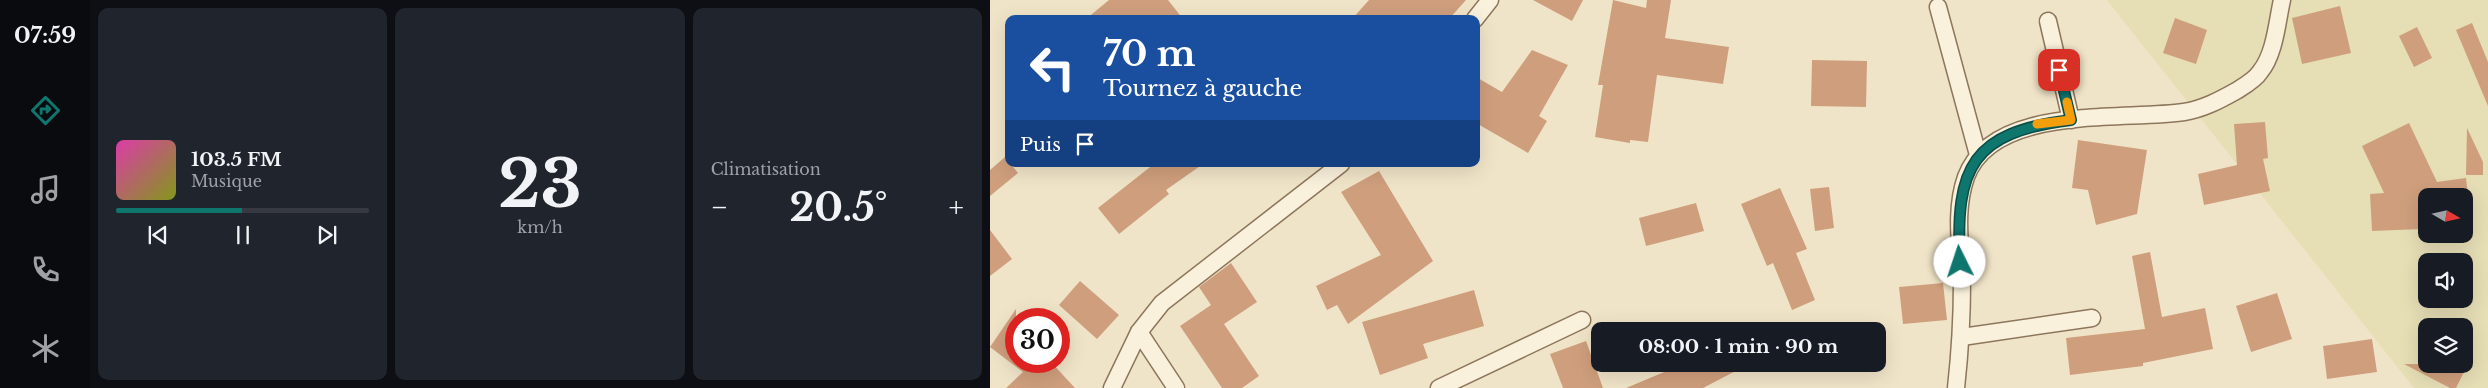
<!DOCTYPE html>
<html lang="fr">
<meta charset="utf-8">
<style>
body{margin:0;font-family:"Libre Baskerville",serif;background:#20242c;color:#f1f3f6;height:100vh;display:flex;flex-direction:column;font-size:19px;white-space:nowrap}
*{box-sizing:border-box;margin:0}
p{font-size:16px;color:#9ea1a6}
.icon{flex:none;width:28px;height:28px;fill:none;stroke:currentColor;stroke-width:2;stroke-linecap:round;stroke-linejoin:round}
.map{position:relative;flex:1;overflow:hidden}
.side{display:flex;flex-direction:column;gap:8px;padding:8px;background:#0d0f14;width:900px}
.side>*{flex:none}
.top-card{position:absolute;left:15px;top:15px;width:475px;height:152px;border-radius:10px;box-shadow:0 5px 20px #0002;background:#1a4fa0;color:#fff;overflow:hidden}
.needle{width:32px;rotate:99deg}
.fabs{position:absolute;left:1428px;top:188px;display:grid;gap:10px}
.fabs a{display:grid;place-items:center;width:55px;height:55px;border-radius:10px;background:#171b24;box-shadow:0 5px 20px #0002;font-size:25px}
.speed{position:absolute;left:15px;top:308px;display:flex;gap:10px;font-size:25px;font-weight:700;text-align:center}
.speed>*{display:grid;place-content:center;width:65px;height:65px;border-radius:50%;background:#171b24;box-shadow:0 5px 20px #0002;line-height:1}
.speed .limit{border:8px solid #d22;background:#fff;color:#111}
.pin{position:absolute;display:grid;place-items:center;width:42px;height:42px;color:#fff;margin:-21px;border-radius:10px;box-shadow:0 2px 8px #0006}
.me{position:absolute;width:55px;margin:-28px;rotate:356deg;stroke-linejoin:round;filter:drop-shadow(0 0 4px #0008)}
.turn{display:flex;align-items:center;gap:18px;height:105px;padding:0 15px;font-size:22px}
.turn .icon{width:65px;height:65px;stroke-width:2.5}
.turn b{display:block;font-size:35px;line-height:42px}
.then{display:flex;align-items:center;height:48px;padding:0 15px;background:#0003;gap:10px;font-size:19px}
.big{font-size:38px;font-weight:800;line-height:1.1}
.side .tile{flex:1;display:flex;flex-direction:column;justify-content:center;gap:8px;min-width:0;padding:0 18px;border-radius:10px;background:#20242c}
.side .dial{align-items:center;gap:0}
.dial b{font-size:65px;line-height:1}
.song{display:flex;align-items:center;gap:15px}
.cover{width:60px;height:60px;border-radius:8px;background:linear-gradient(135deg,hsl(320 70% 55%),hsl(70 70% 35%))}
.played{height:5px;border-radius:2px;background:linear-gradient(90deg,#0f766e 50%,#363941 50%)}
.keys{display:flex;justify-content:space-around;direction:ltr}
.heat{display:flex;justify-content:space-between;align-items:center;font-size:28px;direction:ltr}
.side .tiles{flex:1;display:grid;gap:8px;grid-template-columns:repeat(3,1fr)}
.trip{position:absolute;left:601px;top:322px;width:295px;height:50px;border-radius:10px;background:#171b24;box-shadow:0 5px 20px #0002;font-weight:800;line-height:50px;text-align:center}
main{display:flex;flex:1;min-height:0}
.tabs{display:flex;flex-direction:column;width:90px;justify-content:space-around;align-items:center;background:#090b0e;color:#9ea1a6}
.tabs .icon{width:35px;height:35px}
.tabs .selected{color:#0f766e}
.tabs b{font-size:22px;color:#f1f3f6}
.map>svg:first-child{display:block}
.farmland{fill:#e6deb5;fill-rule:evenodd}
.building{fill:#cf9f7d}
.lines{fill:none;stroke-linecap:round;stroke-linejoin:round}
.street-casing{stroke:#8d765c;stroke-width:19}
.street{stroke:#faf1dc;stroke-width:16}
.route-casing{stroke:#0a4d48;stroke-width:12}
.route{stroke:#0f766e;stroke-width:9}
.slow{stroke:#f59e0b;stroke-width:9}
</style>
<main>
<nav class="tabs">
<b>07:59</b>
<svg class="icon selected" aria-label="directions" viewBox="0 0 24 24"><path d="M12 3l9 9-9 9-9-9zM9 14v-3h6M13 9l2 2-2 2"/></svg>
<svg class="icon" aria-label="music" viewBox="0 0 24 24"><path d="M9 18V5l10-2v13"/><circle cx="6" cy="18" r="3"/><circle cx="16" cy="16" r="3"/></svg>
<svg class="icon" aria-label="phone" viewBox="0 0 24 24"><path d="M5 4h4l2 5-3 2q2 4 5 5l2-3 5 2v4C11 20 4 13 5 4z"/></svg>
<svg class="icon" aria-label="climate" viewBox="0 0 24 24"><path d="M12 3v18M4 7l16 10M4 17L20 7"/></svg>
</nav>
<section class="side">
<div class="tiles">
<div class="tile">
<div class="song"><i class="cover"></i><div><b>103.5 FM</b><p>Musique</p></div></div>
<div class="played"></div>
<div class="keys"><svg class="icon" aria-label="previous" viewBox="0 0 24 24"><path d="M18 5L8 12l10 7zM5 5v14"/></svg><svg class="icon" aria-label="pause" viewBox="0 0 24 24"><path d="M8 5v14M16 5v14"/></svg><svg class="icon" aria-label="next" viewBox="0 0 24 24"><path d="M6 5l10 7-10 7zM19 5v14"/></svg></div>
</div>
<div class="tile dial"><b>23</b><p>km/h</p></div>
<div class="tile"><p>Climatisation</p>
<div class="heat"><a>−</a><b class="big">20.5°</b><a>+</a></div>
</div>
</div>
</section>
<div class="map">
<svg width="1498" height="388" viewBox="0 0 1498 388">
<rect width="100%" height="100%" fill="#f0e4c8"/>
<path class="farmland" d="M1117 0H1498V388H1424ZM1436 196H1474V234H1436ZM1436 261H1474V299H1436ZM1436 326H1474V364H1436Z"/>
<g class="building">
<path d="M119 0H178L193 19H96Z"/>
<path d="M379 0H476L459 19H362Z"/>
<path d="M543 0H593L582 21Z"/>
<path d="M623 0 656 8 657 0H681L675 38 739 47 733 84 667 75 658 142 640 140V143L605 137 613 85H608Z"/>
<path d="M1350 6 1361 53 1312 64 1302 18Z"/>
<path d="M1185 18 1217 30 1206 64 1173 53Z"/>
<path d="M1482 23 1498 62V106L1466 30Z"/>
<path d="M1427 27 1442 58 1424 67 1409 36Z"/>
<path d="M542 50 578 65 549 116 557 121 538 153 486 123V77L512 92Z"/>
<path d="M822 60 877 61 876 107 821 106Z"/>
<path d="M1275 122 1278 158 1273 159 1280 191 1214 205 1208 174 1247 165 1244 124Z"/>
<path d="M1419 123 1447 182 1476 178 1478 196H1436V206L1431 207 1432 229 1382 231 1380 194 1394 193 1372 146Z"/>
<path d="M1477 128 1493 162V175H1476Z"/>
<path d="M1088 140 1157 150 1147 214 1106 225 1098 190 1082 188Z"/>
<path d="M15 157 28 173 0 196V170Z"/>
<path d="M164 164H213L176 190 179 194 129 234 108 208Z"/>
<path d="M389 171 443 261 358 324 347 305 337 310 326 286 391 255 351 192Z"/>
<path d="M839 187 844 228 825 231 820 189Z"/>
<path d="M790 188 817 249 806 253 825 300 802 310 783 263 777 266 751 204Z"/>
<path d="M706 203 714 231 656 246 649 218Z"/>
<path d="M0 230 22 259 0 276Z"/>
<path d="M1160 252 1172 317 1215 308 1223 349 1153 363V366L1080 375 1076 338 1155 329 1142 256Z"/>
<path d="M241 263 267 302 234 324 269 376 252 388H232L190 326 221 305 209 287Z"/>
<path d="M90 281 129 315 107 339 69 305Z"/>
<path d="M953 283 957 320 913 324 909 287Z"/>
<path d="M484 290 494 326 433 344 438 358 390 375 372 322Z"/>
<path d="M1287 293 1302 339 1261 352 1246 306Z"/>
<path d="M26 309V361H60L85 388H16L33 372 0 347Z"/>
<path d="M1382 339 1387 372 1337 379 1333 346Z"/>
<path d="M596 341 613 388H573L560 354Z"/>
<path d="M687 364H759L713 388H636L679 370Z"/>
<path d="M1414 364H1478L1466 388H1460Z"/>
</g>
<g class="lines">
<defs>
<g id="street">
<path d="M948 7 988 155"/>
<path d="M485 19 500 0"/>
<path d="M1058 21 1081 120"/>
<path d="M149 332 186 388"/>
<path d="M972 337 1102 318"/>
<path d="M122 388 149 332 172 303 351 164"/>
<path d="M449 388 592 320"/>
<path d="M966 388C970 352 972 318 972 282 971 247 964 211 976 177 1003 104 1133 121 1194 112 1213 109 1230 100 1246 91 1254 86 1265 80 1270 72 1285 54 1287 22 1292 0"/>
</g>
</defs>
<use href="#street" class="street-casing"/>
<use href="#street" class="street"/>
</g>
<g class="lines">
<defs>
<path id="route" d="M970 262C965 167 982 132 1081 120L1069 70"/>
</defs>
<use href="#route" class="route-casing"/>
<use href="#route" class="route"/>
<path class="slow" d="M1047 124 1081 120 1077 102"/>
</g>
</svg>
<div class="fabs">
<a><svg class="needle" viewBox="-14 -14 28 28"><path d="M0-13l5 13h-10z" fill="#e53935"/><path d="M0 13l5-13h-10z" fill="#9ea1a6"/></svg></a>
<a><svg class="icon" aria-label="sound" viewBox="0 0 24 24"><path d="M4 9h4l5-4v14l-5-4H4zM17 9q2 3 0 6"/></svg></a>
<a><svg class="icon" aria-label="layers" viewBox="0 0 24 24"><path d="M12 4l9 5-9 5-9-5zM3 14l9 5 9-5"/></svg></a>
</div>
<div class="speed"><div class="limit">30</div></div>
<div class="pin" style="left:1069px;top:70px;background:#d93025"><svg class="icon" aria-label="arrive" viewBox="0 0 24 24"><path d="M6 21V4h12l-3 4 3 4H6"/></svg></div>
<svg class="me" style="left:970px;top:262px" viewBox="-20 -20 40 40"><circle r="19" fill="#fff"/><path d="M0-13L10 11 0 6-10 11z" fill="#0f766e"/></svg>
<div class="trip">08:00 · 1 min · 90 m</div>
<div class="top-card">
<div class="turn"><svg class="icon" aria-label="left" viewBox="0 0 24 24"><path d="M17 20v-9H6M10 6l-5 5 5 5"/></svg><div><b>70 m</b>Tournez à gauche</div></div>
<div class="then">Puis<svg class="icon" aria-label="arrive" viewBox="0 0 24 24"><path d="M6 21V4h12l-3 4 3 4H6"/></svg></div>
</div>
</div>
</main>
